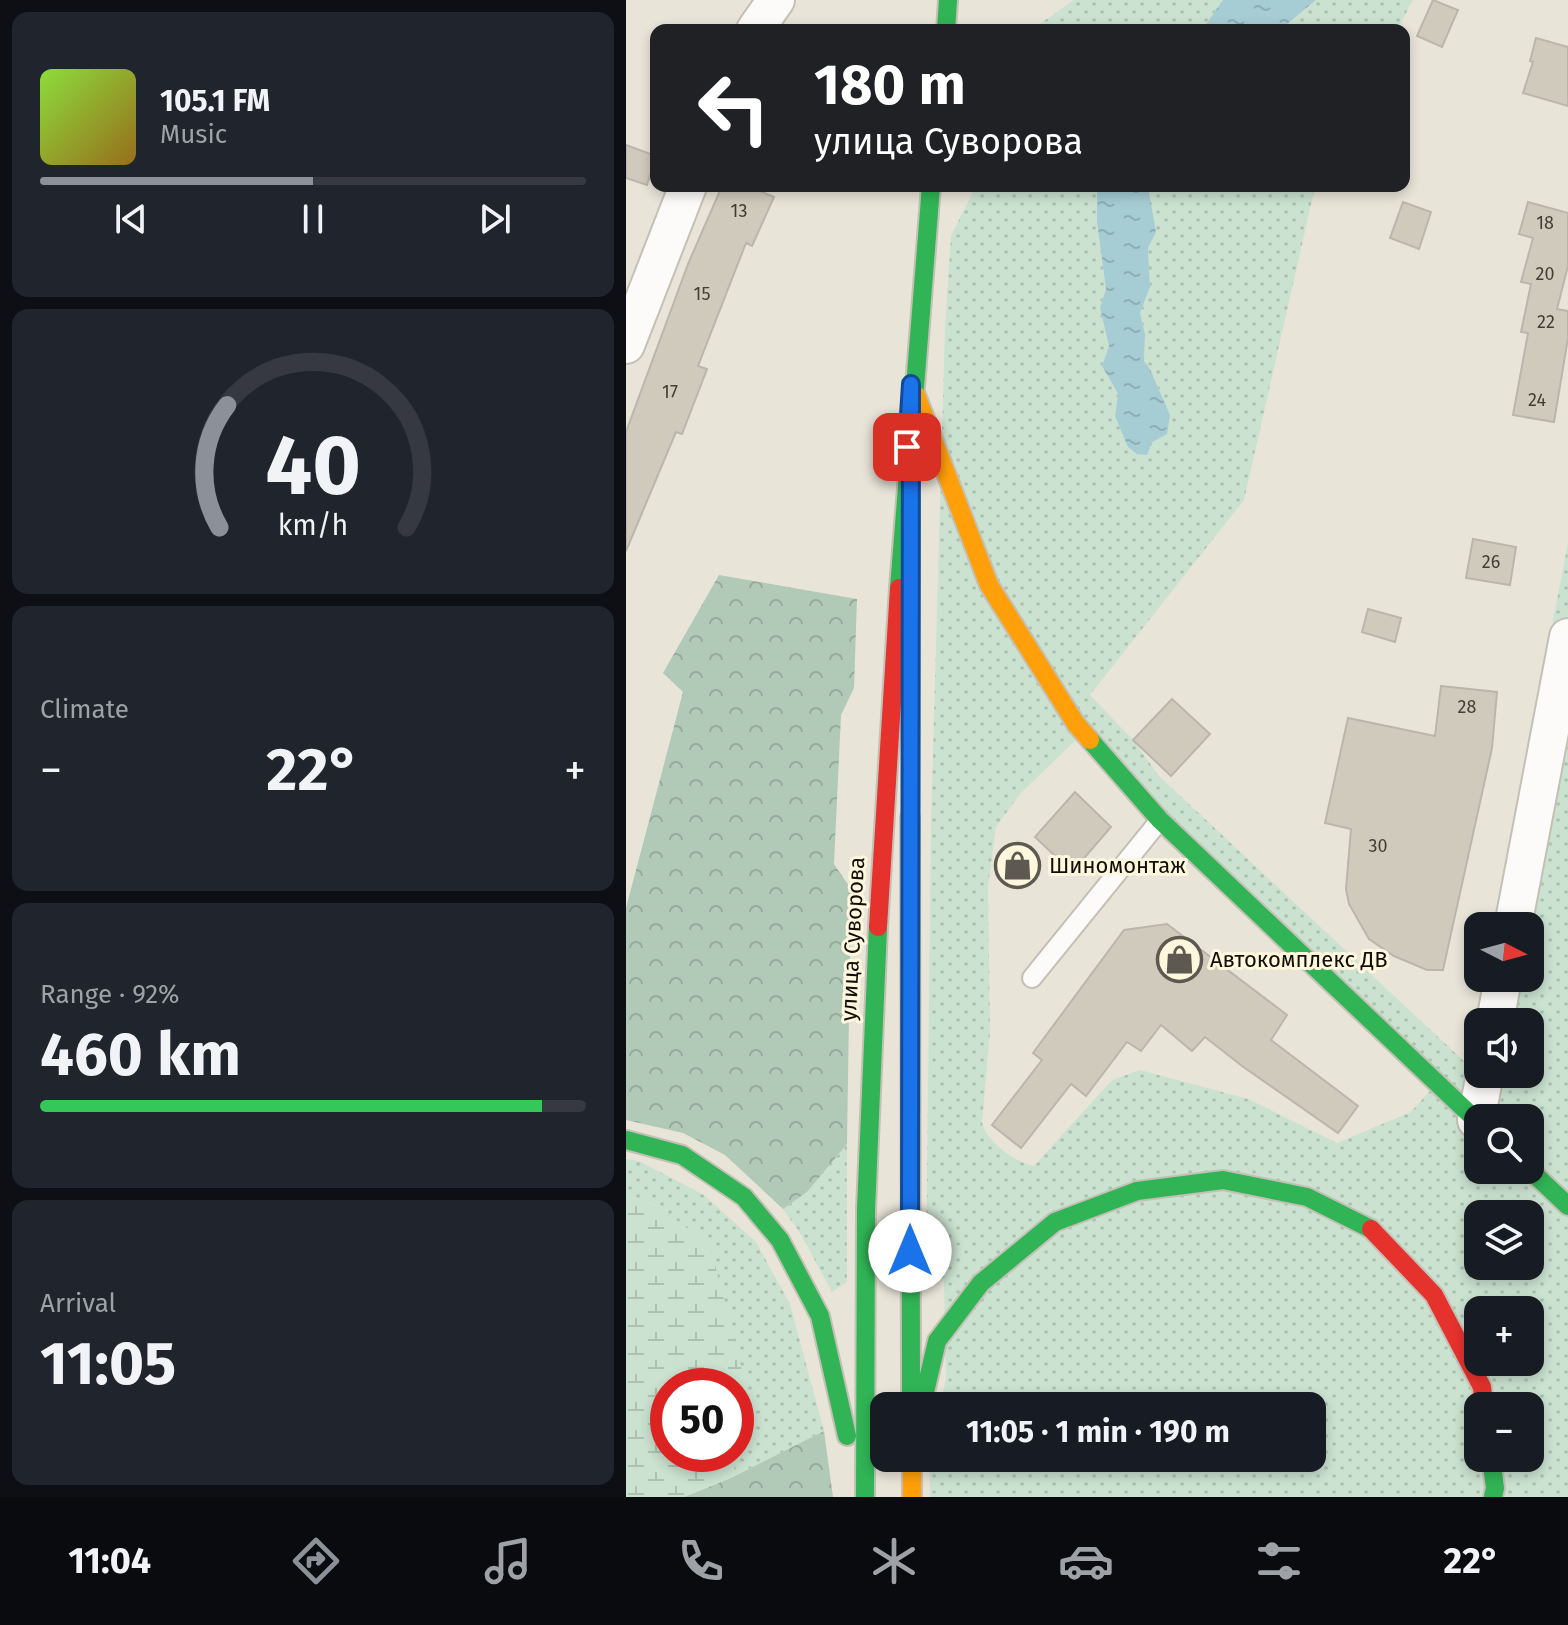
<!DOCTYPE html>
<meta charset="utf-8">
<style>
body{margin:0;font-family:"Fira Sans",sans-serif;background:#20242c;color:#f1f3f6;height:100vh;display:flex;flex-direction:column;font-size:30px;white-space:nowrap}
*{box-sizing:border-box;margin:0}
p{font-size:26px;color:#9ea1a6}
.icon{flex:none;width:44px;height:44px;fill:none;stroke:currentColor;stroke-width:2;stroke-linecap:round;stroke-linejoin:round}
.map{position:relative;flex:1;overflow:hidden}
.side{display:flex;flex-direction:column;gap:12px;padding:12px;background:#0d0f14;width:626px}
.side>*{flex:none}
.guide{position:absolute;left:24px;top:24px;width:760px;height:168px;border-radius:16px;box-shadow:0 4px 12px #0003;background:#202124;color:#fff;overflow:hidden}
.needle{width:52px;rotate:96deg}
.fabs{position:absolute;left:838px;top:912px;display:grid;gap:16px}
.fabs a{display:grid;place-items:center;width:80px;height:80px;border-radius:16px;background:#171b24;box-shadow:0 4px 12px #0003;font-size:40px}
.speed{position:absolute;left:24px;top:1368px;display:flex;gap:16px;font-size:40px;font-weight:700;text-align:center}
.speed>*{display:grid;place-content:center;width:104px;height:104px;border-radius:50%;background:#171b24;box-shadow:0 4px 12px #0003;line-height:1}
.speed .limit{border:12px solid #d22;background:#fff;color:#111}
.pin{position:absolute;display:grid;place-items:center;width:68px;height:68px;color:#fff;margin:-34px;border-radius:16px;box-shadow:0 4px 12px #0006}
.me{position:absolute;width:88px;margin:-44px;rotate:0deg;stroke-linejoin:round;filter:drop-shadow(0 0 6px #0008)}
.turn{display:flex;align-items:center;gap:28px;height:168px;padding:0 32px;font-size:36px}
.turn .icon{width:104px;height:104px;stroke-width:2.5}
.turn b{display:block;font-size:56px;line-height:68px}
.big{font-size:60px;font-weight:700;line-height:1.1}
.side .card{flex:1;display:flex;flex-direction:column;justify-content:center;gap:12px;min-width:0;padding:0 28px;border-radius:16px;background:#20242c}
.side .dial{align-items:center;gap:0}
.dial svg{height:208px;overflow:visible;fill:none;stroke:#363941;stroke-width:7;stroke-linecap:round;text-anchor:middle}
.dial text{fill:#f1f3f6;stroke:none}
.song{display:flex;align-items:center;gap:24px}
.cover{width:96px;height:96px;border-radius:12px;background:linear-gradient(135deg,hsl(90 70% 55%),hsl(40 70% 35%))}
.played{height:8px;border-radius:4px;background:linear-gradient(90deg,#8c9099 50%,#363941 50%)}
.keys{display:flex;justify-content:space-around;direction:ltr}
.heat{display:flex;justify-content:space-between;align-items:center;font-size:44px;direction:ltr}
.charge{height:12px;border-radius:6px;background:linear-gradient(90deg,#34c759 92%,#363941 0)}
.trip{position:absolute;left:244px;top:1392px;width:456px;height:80px;border-radius:16px;background:#171b24;box-shadow:0 4px 12px #0003;font-weight:700;line-height:80px;text-align:center}
.menu{display:flex;height:128px;justify-content:space-around;align-items:center;background:#090b0e;color:#9ea1a6}
.menu .icon{width:56px;height:56px}
.menu .current{color:#8c9099}
.menu b{font-size:36px;color:#f1f3f6}
main{display:flex;flex:1;min-height:0}
.map>svg:first-child{display:block}
.grass{fill:url(#grass-dots);fill-rule:evenodd}
.forest{fill:url(#forest-crowns)}
.wetland{fill:url(#wetland-marsh)}
.water{fill:url(#water-ripples)}
.building{fill:#d0cabc;stroke:#bab6ad;stroke-width:2}
.lines{fill:none;stroke-linecap:round;stroke-linejoin:round}
.lane-casing{stroke:#c4c0b6;stroke-width:22}
.street-casing{stroke:#c4c0b6;stroke-width:40}
.fast-casing{stroke:#c4c0b6;stroke-width:22}
.slow-casing{stroke:#c4c0b6;stroke-width:22}
.jam-casing{stroke:#c4c0b6;stroke-width:22}
.lane{stroke:#fcfbf9;stroke-width:18}
.street{stroke:#fcfbf9;stroke-width:36}
.fast{stroke:#30b455;stroke-width:18}
.slow{stroke:#ff9f0a;stroke-width:18}
.jam{stroke:#e5322d;stroke-width:18}
.route-casing{stroke:#114b97;stroke-width:20}
.route{stroke:#1a73e8;stroke-width:14}
.labels{text-anchor:middle;stroke-width:6;stroke-linejoin:round;paint-order:stroke}
.number-label{font-size:18px;fill:#423e34}
.poi-label{font-size:22px;fill:#110e06;stroke:#fef6dd;text-anchor:start}
.street-label{font-size:22px;fill:#110e06;stroke:#fef6dd}
</style>
<main>
<section class="side">
<div class="card">
<div class="song"><i class="cover"></i><div><b>105.1 FM</b><p>Music</p></div></div>
<div class="played"></div>
<div class="keys"><svg class="icon" aria-label="previous" viewBox="0 0 24 24"><path d="M18 5L8 12l10 7zM5 5v14"/></svg><svg class="icon" aria-label="pause" viewBox="0 0 24 24"><path d="M8 5v14M16 5v14"/></svg><svg class="icon" aria-label="next" viewBox="0 0 24 24"><path d="M6 5l10 7-10 7zM19 5v14"/></svg></div>
</div>
<div class="card dial"><svg viewBox="0 0 100 80">
<path d="M14 69A42 42 0 1 1 86 69"/>
<path d="M14 69A42 42 0 0 1 17 22" stroke="#8c9099"/>
<text x="50" y="56" font-size="32" font-weight="700">40</text>
<text x="50" y="72" font-size="11">km/h</text>
</svg></div>
<div class="card"><p>Climate</p>
<div class="heat"><a>−</a><b class="big">22°</b><a>+</a></div>
</div>
<div class="card"><p>Range · 92%</p><b class="big">460 km</b><div class="charge"></div></div>
<div class="card"><p>Arrival</p><b class="big">11:05</b></div>
</section>
<div class="map">
<svg width="942" height="1497" viewBox="0 0 942 1497">
<defs>
<pattern id="grass-dots" width="8" height="8" patternUnits="userSpaceOnUse" patternTransform="scale(2)"><rect width="8" height="8" fill="#cbe2d0"/><path d="M2 2h.1M6 6h.1" fill="none" stroke="#adc1b1" stroke-width="1.8" stroke-linecap="round"/></pattern>
<pattern id="forest-crowns" width="20" height="18" patternUnits="userSpaceOnUse" patternTransform="scale(2)"><rect width="20" height="18" fill="#b1c9b7"/><path d="M2 6a3 3 0 1 1 6 0M12 15a3 3 0 1 1 6 0" fill="none" stroke="#97ab9c"/></pattern>
<pattern id="wetland-marsh" width="20" height="14" patternUnits="userSpaceOnUse" patternTransform="scale(2)"><rect width="20" height="14" fill="#cbe2d0"/><path d="M1 5h8M5 5V1M11 12h8M15 12V8" fill="none" stroke="#adc1b1"/></pattern>
<pattern id="water-ripples" width="26" height="14" patternUnits="userSpaceOnUse" patternTransform="scale(2)"><rect width="26" height="14" fill="#a6ccd4"/><path d="M2 4q2-2 4 0t4 0M15 11q2-2 4 0t4 0" fill="none" stroke="#8eaeb4"/></pattern>
</defs>
<rect width="100%" height="100%" fill="#e9e4d8"/>
<g class="grass">
<path d="M448 0H597L576 30H405Z"/>
<path d="M690 0H787L771 30H654Z"/>
<path d="M350 186H471V222L480 289 474 308 483 346 476 366 492 395 489 416 526 442 544 415 524 369 518 361 519 334 514 313 524 287 522 248 530 232 522 186H692L687 196 618 500 464 695 507 740 533 776 841 1064 858 978H904V926H868L942 543V1497H304L303 1458H686V1406H314L320 1379 318 1280 300 1271 305 824 319 328 325 236ZM457 733 811 1083 785 1112 711 1143 622 1099 514 1070 486 1080 408 1166C390 1163 360 1141 356 1123L364 1032 362 887 370 827 394 794ZM852 1022H904V1074H852ZM852 1118H904V1170H852ZM852 1214H904V1266H852ZM852 1310H904V1362H852ZM852 1406H904V1458H852Z"/>
<path d="M221 1144V1282L206 1292 174 1233 157 1209 181 1192Z"/>
<path d="M0 1159 13 1161 78 1195 130 1242 164 1304 198 1431 107 1477 119 1383 32 1206 0 1196Z"/>
</g>
<g class="forest">
<path d="M93 575 231 599 228 688 215 715 208 864 225 889 221 1144 181 1192 157 1209 99 1155 57 1133 0 1120V908L57 692 37 673Z"/>
<path d="M198 1431 207 1497H58L107 1477Z"/>
</g>
<path class="wetland" d="M0 1196 31 1206 84 1245 119 1383 110 1453V1386H42V1454H110L107 1477 58 1497H0Z"/>
<g class="water">
<path d="M597 0H690L654 30H576Z"/>
<path d="M471 186H522L530 232 522 248 524 287 514 313 519 334 518 361 524 369 544 415 541 434 526 442 521 455 511 454 502 447 489 416 492 394 476 366 483 346 474 308 480 289 471 222Z"/>
</g>
<g class="building">
<path d="M807 0 832 10 816 47 791 36Z"/>
<path d="M910 38 942 47V106L897 93 907 62 904 61Z"/>
<path d="M0 145 30 156 21 185 0 178Z"/>
<path d="M96 186H122L148 197 126 246 120 243 72 366 81 369 56 434 50 432 0 551V432L62 264Z"/>
<path d="M777 202 805 212 793 249 764 238Z"/>
<path d="M902 202 942 213V266L931 309 942 311V338L928 422 887 415 902 333 895 332 905 284 895 282 907 238 893 234Z"/>
<path d="M847 539 890 547 884 585 840 578Z"/>
<path d="M742 609 775 618 769 642 736 632Z"/>
<path d="M815 686 871 692 866 748 817 970H801L768 956 743 939 723 904 720 889 725 829 699 823 722 718 809 736Z"/>
<path d="M546 699 584 734 545 776 507 740Z"/>
<path d="M449 792 485 827 446 872 409 837Z"/>
<path d="M541 924 661 1015 645 1040 732 1106 712 1133 616 1066 579 1037 566 1051 535 1025 515 1051 501 1042 460 1096 445 1084 395 1148 366 1125 416 1060 407 1053 498 930Z"/>
</g>
<g class="lines">
<defs>
<path id="lane" d="M406 978 534 820"/>
<g id="street">
<path d="M129 30 150 0"/>
<path d="M0 345 62 186"/>
<path d="M887 926 942 637"/>
<path d="M869 1022 877 978"/>
<path d="M850 1120 859 1074"/>
</g>
<g id="fast">
<path d="M320 30 322 0"/>
<path d="M273 588 305 186"/>
<path d="M464 740 534 820 852 1122"/>
<path d="M284 818 285 1406"/>
<path d="M0 1140 56 1155 118 1197 154 1240 194 1316 221 1436"/>
<path d="M904 1170 942 1206"/>
<path d="M299 1392 311 1341 355 1283 429 1222 511 1191 597 1180 681 1197 745 1229"/>
<path d="M865 1458 869 1488 867 1497"/>
<path d="M239 1497 240 1210 252 927"/>
</g>
<g id="slow">
<path d="M290 395 363 585 450 724 464 740"/>
<path d="M286 1458V1497"/>
</g>
<g id="jam">
<path d="M252 927 273 588"/>
<path d="M745 1229 808 1295 856 1387 858 1406"/>
</g>
</defs>
<use href="#lane" class="lane-casing"/>
<use href="#street" class="street-casing"/>
<use href="#fast" class="fast-casing"/>
<use href="#slow" class="slow-casing"/>
<use href="#jam" class="jam-casing"/>
<use href="#lane" class="lane"/>
<use href="#street" class="street"/>
<use href="#fast" class="fast"/>
<use href="#slow" class="slow"/>
<use href="#jam" class="jam"/>
</g>
<g class="lines">
<defs>
<path id="route" d="M281 447 285 384 284 1251"/>
</defs>
<use href="#route" class="route-casing"/>
<use href="#route" class="route"/>
</g>
<defs>
<symbol id="shop-ring" viewBox="-11 -11 22 22"><circle r="9.5" fill="#fef6dd" stroke="#5d5950" stroke-width="1.5"/><path d="M-5-2.5h2.3a2.7 3.5 0 0 1 5.4 0H5L5.5 6h-11ZM-1.5-2.5h3a1.5 2.3 0 0 0-3 0Z" fill="#5d5950"/></symbol>
</defs>
<g fill-rule="evenodd">
<use href="#shop-ring" x="366" y="840" width="51" height="51"/>
<use href="#shop-ring" x="528" y="934" width="51" height="51"/>
</g>
<g class="labels">
<g class="number-label">
<text x="113" y="217">13</text>
<text x="919" y="229">18</text>
<text x="919" y="280">20</text>
<text x="76" y="300">15</text>
<text x="920" y="328">22</text>
<text x="44" y="398">17</text>
<text x="911" y="406">24</text>
<text x="865" y="568">26</text>
<text x="841" y="713">28</text>
<text x="752" y="852">30</text>
</g>
<g class="poi-label">
<text x="423" y="873">Шиномонтаж</text>
<text x="584" y="967">Автокомплекс ДВ</text>
</g>
<g class="street-label">
<text transform="translate(226 939) rotate(-87)" y="8">улица Суворова</text>
</g>
</g>
</svg>
<div class="fabs">
<a><svg class="needle" viewBox="-14 -14 28 28"><path d="M0-13l5 13h-10z" fill="#e53935"/><path d="M0 13l5-13h-10z" fill="#9ea1a6"/></svg></a>
<a><svg class="icon" aria-label="sound" viewBox="0 0 24 24"><path d="M4 9h4l5-4v14l-5-4H4zM17 9q2 3 0 6"/></svg></a>
<a><svg class="icon" aria-label="search" viewBox="0 0 24 24"><circle cx="10" cy="10" r="6"/><path d="M15 15l6 6"/></svg></a>
<a><svg class="icon" aria-label="layers" viewBox="0 0 24 24"><path d="M12 4l9 5-9 5-9-5zM3 14l9 5 9-5"/></svg></a>
<a>+</a>
<a>−</a>
</div>
<div class="speed"><div class="limit">50</div></div>
<div class="pin" style="left:281px;top:447px;background:#d93025"><svg class="icon" aria-label="arrive" viewBox="0 0 24 24"><path d="M6 21V4h12l-3 4 3 4H6"/></svg></div>
<svg class="me" style="left:284px;top:1251px" viewBox="-20 -20 40 40"><circle r="19" fill="#fff"/><path d="M0-13L10 11 0 6-10 11z" fill="#1a73e8"/></svg>
<div class="trip">11:05 · 1 min · 190 m</div>
<div class="guide">
<div class="turn"><svg class="icon" aria-label="left" viewBox="0 0 24 24"><path d="M17 20v-9H6M10 6l-5 5 5 5"/></svg><div><b>180 m</b>улица Суворова</div></div>
</div>
</div>
</main>
<nav class="menu">
<b>11:04</b>
<svg class="icon current" aria-label="directions" viewBox="0 0 24 24"><path d="M12 3l9 9-9 9-9-9zM9 14v-3h6M13 9l2 2-2 2"/></svg>
<svg class="icon" aria-label="music" viewBox="0 0 24 24"><path d="M9 18V5l10-2v13"/><circle cx="6" cy="18" r="3"/><circle cx="16" cy="16" r="3"/></svg>
<svg class="icon" aria-label="phone" viewBox="0 0 24 24"><path d="M5 4h4l2 5-3 2q2 4 5 5l2-3 5 2v4C11 20 4 13 5 4z"/></svg>
<svg class="icon" aria-label="climate" viewBox="0 0 24 24"><path d="M12 3v18M4 7l16 10M4 17L20 7"/></svg>
<svg class="icon" aria-label="car" viewBox="0 0 24 24"><path d="M5 17H2v-5l4-1 3-4h7l3 4 3 1v5h-3M9 17h6M6 11h13"/><circle cx="7" cy="17" r="2"/><circle cx="17" cy="17" r="2"/></svg>
<svg class="icon" aria-label="filters" viewBox="0 0 24 24"><path d="M4 7h16M4 17h16"/><circle cx="9" cy="7" r="2"/><circle cx="15" cy="17" r="2"/></svg>
<b>22°</b>
</nav>
